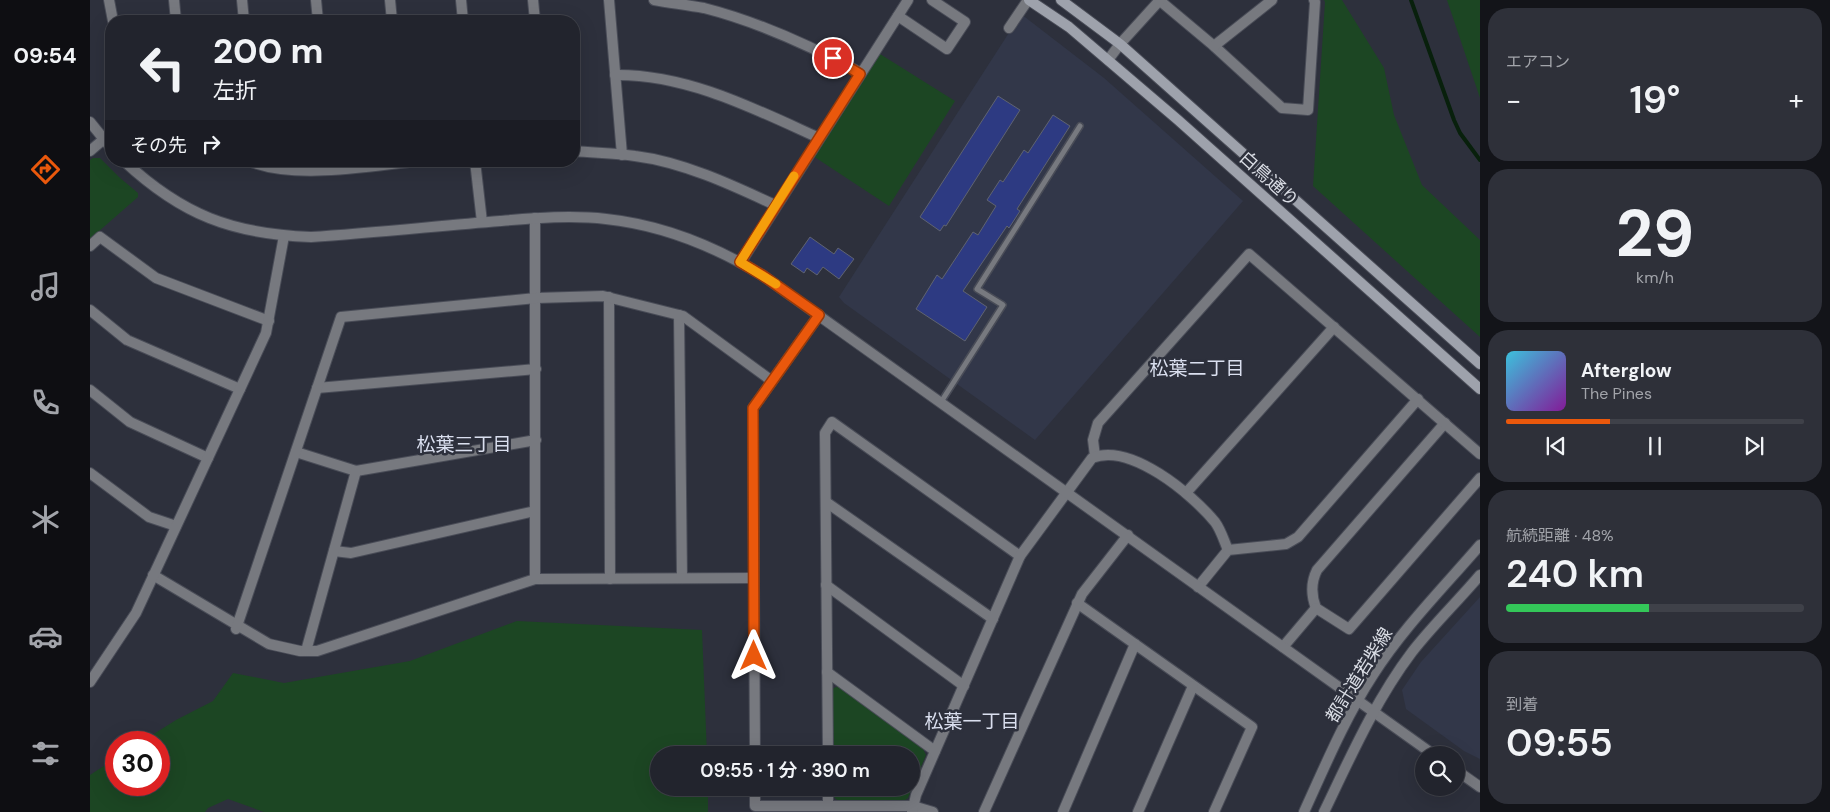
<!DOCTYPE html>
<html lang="ja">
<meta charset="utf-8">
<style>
body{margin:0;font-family:"DM Sans","Noto Sans JP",sans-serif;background:#2e3039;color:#f1f3f6;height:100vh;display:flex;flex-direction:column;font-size:19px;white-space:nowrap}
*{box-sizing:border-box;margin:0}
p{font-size:16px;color:#a2a4aa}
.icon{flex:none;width:28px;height:28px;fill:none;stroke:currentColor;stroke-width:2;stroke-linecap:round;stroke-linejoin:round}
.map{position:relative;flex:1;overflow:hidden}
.details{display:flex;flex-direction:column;gap:8px;padding:8px;background:#131419;width:350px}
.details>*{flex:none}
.top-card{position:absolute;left:15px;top:15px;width:475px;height:152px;border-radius:20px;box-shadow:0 5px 20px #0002,0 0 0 1px #3f4149;background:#22242d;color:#f1f3f6;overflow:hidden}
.controls{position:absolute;left:1325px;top:746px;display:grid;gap:10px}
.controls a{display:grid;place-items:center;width:50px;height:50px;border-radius:50%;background:#22242d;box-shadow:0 5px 20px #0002,0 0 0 1px #3f4149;font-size:25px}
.speed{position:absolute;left:15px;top:731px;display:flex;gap:10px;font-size:25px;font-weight:700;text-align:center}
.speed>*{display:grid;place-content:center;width:65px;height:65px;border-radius:50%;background:#22242d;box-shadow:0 5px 20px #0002,0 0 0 1px #3f4149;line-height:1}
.speed .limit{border:8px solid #d22;background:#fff;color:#111}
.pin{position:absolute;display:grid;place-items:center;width:42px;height:42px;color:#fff;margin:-21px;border:2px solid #fff;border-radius:50%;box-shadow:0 1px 5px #0007}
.me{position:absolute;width:55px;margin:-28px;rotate:0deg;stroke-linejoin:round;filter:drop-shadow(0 0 4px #0008)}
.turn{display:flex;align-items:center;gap:18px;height:105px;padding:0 25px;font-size:22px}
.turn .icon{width:65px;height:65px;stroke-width:2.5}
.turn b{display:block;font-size:35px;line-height:42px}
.then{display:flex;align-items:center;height:48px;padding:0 25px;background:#0003;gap:10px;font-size:19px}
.big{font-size:38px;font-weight:600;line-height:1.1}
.details .widget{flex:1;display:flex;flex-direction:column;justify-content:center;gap:8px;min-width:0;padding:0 18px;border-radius:20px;background:#2e3039}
.details .dial{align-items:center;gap:0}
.dial b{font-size:65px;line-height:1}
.song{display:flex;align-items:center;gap:15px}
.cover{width:60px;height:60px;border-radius:8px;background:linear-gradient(135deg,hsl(190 70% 55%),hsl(290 70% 35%))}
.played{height:5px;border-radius:2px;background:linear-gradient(90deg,#ea580c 35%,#3f4149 35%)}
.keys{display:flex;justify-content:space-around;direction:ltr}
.heat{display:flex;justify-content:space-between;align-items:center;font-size:28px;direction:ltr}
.charge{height:8px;border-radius:4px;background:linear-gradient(90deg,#34c759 48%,#3f4149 0)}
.trip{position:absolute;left:560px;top:746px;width:270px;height:50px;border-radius:25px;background:#22242d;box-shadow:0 5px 20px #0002,0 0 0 1px #3f4149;font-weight:600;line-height:50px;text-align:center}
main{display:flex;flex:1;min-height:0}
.menu{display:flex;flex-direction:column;width:90px;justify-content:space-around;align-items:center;background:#0e0e12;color:#a2a4aa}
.menu .icon{width:35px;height:35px}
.menu .current{color:#ea580c}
.menu b{font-size:22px;color:#f1f3f6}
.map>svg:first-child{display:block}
.built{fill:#323749}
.green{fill:#1c4623}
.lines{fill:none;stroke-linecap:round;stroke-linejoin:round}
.stream{stroke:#08200c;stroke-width:4}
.building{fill:#2d3a82;stroke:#5f6371}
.service-casing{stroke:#494c57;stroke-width:8}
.minor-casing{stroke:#494c57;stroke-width:12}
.tertiary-casing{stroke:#494c57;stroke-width:12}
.secondary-casing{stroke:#494c57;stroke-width:12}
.service{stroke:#77797f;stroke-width:5}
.minor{stroke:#77797f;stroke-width:10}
.tertiary{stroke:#77797f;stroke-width:10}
.secondary{stroke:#9ea2ac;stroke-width:10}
.route-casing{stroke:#983908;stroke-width:12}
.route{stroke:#ea580c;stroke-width:9}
.slow{stroke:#f59e0b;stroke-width:9}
.labels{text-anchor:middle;stroke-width:5;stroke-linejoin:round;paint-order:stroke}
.street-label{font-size:18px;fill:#dadde5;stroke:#2d303c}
.neighbourhood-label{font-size:19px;fill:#dadfef;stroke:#2d303c}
</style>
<main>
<nav class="menu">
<b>09:54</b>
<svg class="icon current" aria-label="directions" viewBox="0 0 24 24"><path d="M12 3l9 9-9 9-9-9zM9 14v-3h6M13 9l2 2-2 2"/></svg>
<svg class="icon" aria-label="music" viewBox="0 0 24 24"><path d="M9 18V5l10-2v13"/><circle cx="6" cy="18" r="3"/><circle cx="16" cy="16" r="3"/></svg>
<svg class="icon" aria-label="phone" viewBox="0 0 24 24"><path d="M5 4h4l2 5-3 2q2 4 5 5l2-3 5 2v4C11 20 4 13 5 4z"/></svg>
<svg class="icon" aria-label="climate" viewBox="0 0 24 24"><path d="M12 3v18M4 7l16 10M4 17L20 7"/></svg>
<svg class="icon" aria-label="car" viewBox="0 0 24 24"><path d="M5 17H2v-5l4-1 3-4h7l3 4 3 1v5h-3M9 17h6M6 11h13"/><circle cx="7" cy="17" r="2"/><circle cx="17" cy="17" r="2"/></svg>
<svg class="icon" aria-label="filters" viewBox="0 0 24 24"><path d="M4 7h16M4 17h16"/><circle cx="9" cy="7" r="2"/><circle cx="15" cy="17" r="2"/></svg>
</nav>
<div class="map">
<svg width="1390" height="812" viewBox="0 0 1390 812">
<rect width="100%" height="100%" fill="#2d303c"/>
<g class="built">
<path d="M931 14 1014 78 1153 201 945 440 754 303 749 297Z"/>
<path d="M1390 597V759L1374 751 1316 709 1312 690 1331 662Z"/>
</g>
<g class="green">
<path d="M1234 0H1252L1294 68 1304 115 1332 185 1390 240V337L1223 186 1235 2Z"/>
<path d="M1357 0H1390V98Z"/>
<path d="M790 54 865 101 799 206 723 156Z"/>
<path d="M3 158H10L29 177 48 193V197L0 239V160Z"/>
<path d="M427 621 612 630 617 755H569V788H618V812H174L138 799 118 808 115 812H0V775L26 758V785H69V742H51L86 720 123 701 143 673 194 683 320 661Z"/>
<path d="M748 686 833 749 836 755 818 798 815 800H747L743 796V788H821V755H743L742 689Z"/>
</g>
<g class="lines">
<path class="stream" d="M1321 0 1364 120 1370 133 1390 160"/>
</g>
<g class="building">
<path d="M908 96 930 110 856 226 854 225 850 231 830 217Z"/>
<path d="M963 115 980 126 927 209 930 211 919 228 917 226 873 291 897 307 875 341 826 309 847 275 852 279 883 232 888 235 906 206 897 200 910 180 913 182 934 150 938 153Z"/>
<path d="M720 237 744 254 748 248 764 259 749 279 733 267 727 275 717 268 714 273 701 264Z"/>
</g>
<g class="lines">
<defs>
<path id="service" d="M851 402 913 305 887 289 990 126"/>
<g id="minor">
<path d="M19 0 23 21"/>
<path d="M84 0 86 21"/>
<path d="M152 0 154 21"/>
<path d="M226 0 228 21"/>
<path d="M300 0 302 21"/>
<path d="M371 0 373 21"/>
<path d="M443 0 445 21"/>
<path d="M519 0 532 155"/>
<path d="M564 0C581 3 598 5 614 8 669 22 721 46 771 73"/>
<path d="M1069 0 1124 46 1192 108 1218 110 1225 2 1224 0"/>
<path d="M808 16 857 49 875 22 842 0"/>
<path d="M919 28 938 0"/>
<path d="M1124 46 1182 0"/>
<path d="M1018 60 1030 44 1070 0"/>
<path d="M525 75C597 74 665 109 729 138"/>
<path d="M0 151 21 133"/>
<path d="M484 151C504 153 525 153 545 156 593 162 642 185 685 205"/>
<path d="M159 161C205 180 279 166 328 161"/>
<path d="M385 161 392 222"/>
<path d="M0 246 10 237 66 278 179 321"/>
<path d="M651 262 818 0"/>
<path d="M519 297 520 579"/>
<path d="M0 310 37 340 150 389"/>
<path d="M589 315 592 578"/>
<path d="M227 388 446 369"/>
<path d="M0 390 40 422 118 458"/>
<path d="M1355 423 1227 570C1221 582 1221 595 1226 608L1259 629 1390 478"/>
<path d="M206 452 266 471 446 440"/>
<path d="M1005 456 1003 440 1008 423 1159 254 1390 454"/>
<path d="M0 473 59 517 86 526"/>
<path d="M1096 493 1244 327"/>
<path d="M736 502 903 619"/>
<path d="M244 551 261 553 445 511"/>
<path d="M63 575 179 644 210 651H227L445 579 664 578"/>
<path d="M445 579V218"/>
<path d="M736 585 874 686"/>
<path d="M1108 587 1138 550 1196 544 1208 537 1328 399"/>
<path d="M987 603 1162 727 1124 812"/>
<path d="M146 629 251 317 446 298 513 296 593 316 682 381"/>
<path d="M1193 647 1226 608"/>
<path d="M216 651 266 471"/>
<path d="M737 672 845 751"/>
<path d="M0 682 46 613 176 333 194 236"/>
<path d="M665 755 663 408 729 315"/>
<path d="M738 755 735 433 742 422 930 556"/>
<path d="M665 788V806H823L843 812"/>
<path d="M738 788V806"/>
<path d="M822 812 826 795 930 556 1002 458C1040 442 1102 494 1125 522 1131 530 1134 541 1138 550"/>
<path d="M894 812 992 594 1038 535"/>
<path d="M973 812 1045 644"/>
<path d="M1048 812 1103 686"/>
</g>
<g id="tertiary">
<path d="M0 122 21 148"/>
<path d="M34 161C92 215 142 234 221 237 284 233 347 226 410 221 446 218 481 215 516 219 573 225 624 246 672 275L1344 755"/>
<path d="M1366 770 1390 787"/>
<path d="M1214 812C1235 766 1255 718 1283 675 1313 628 1353 588 1390 545"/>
<path d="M1234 812C1260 758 1285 701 1322 652 1343 625 1368 601 1390 575"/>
</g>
<g id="secondary">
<path d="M939 0 979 27 1088 120 1390 389"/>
<path d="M971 0 1030 44 1390 364"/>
</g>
</defs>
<use href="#service" class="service-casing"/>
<use href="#minor" class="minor-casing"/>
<use href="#tertiary" class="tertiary-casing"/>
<use href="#secondary" class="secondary-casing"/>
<use href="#service" class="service"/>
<use href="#minor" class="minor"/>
<use href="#tertiary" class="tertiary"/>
<use href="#secondary" class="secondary"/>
</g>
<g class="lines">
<defs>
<path id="route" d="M664 656 663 408 729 315 672 275 650 262 770 74 743 58"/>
</defs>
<use href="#route" class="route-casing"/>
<use href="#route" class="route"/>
<path class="slow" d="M686 284 650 262 704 176"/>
</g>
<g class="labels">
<g class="street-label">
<text transform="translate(1179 179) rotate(42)" y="6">白鳥通り</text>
<text transform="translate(1269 675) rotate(-58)" y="6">都計道若柴線</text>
</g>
<g class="neighbourhood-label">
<text x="1107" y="375">松葉二丁目</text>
<text x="374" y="451">松葉三丁目</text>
<text x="882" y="728">松葉一丁目</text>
</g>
</g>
</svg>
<div class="controls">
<a><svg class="icon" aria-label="search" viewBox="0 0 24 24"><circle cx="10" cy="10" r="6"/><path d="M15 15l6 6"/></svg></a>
</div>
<div class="speed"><div class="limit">30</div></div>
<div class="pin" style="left:743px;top:58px;background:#d93025"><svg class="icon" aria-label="arrive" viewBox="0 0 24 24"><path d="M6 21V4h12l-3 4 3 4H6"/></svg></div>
<svg class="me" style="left:664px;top:656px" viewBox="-20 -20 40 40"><path d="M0-17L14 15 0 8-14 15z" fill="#ea580c" stroke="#fff" stroke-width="4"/></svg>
<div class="trip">09:55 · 1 分 · 390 m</div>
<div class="top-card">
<div class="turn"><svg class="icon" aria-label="left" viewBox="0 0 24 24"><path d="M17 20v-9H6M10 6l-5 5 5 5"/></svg><div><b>200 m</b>左折</div></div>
<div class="then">その先<svg class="icon" aria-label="right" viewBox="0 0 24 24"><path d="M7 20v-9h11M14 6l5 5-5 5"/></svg></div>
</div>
</div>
<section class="details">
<div class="widget"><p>エアコン</p>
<div class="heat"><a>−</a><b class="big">19°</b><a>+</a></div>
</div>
<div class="widget dial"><b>29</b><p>km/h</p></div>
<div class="widget">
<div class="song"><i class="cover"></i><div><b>Afterglow</b><p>The Pines</p></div></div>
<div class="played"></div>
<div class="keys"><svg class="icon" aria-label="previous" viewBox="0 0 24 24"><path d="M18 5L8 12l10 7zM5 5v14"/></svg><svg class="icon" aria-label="pause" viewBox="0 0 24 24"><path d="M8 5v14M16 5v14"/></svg><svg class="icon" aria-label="next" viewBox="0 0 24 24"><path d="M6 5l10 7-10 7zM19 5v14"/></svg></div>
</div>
<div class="widget"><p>航続距離 · 48%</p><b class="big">240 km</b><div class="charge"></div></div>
<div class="widget"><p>到着</p><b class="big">09:55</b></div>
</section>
</main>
